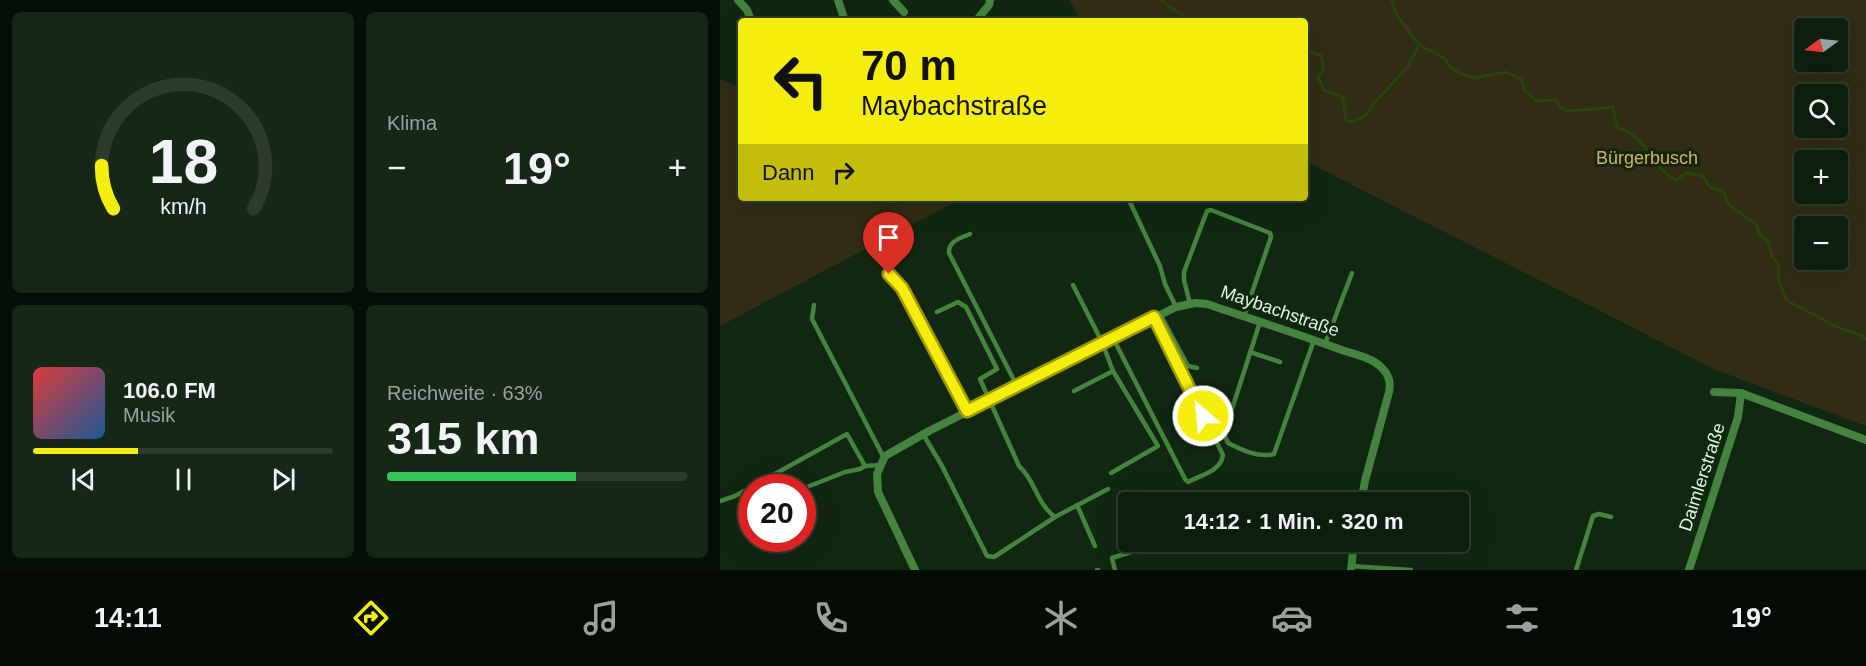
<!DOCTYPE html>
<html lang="de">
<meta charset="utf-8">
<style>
body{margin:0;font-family:Arial,sans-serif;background:#162617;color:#f1f3f6;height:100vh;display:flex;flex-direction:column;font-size:22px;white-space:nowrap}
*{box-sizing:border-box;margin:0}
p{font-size:20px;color:#9aa29e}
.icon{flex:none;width:33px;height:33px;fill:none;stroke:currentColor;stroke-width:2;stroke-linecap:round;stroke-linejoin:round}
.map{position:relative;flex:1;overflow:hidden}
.drawer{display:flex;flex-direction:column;gap:12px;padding:12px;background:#071008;width:720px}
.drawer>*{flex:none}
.guide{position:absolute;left:18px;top:18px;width:570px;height:183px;border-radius:6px;box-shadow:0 6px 24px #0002,0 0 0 2px #2d3b2e;background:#f5ee0d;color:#111;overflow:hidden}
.needle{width:39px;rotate:255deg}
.fabs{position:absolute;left:1074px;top:18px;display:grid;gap:12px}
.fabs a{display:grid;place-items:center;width:54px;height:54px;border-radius:6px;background:#0d1d0e;box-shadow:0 6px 24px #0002,0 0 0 2px #2d3b2e;font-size:30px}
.speed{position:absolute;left:18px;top:474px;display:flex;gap:12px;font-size:30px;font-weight:700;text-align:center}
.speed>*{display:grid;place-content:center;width:78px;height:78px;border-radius:50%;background:#0d1d0e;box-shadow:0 6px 24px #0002,0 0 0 2px #2d3b2e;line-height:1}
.speed .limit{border:9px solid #d22;background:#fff;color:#111}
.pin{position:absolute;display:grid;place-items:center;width:51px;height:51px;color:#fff;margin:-62px -26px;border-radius:50% 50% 50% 0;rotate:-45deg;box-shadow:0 0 6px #0007}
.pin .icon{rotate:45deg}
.me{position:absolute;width:66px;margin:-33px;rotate:333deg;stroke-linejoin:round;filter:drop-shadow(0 0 4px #0008)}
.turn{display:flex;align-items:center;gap:21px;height:126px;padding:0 24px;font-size:27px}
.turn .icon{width:78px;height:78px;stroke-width:2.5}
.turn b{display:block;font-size:42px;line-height:51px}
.then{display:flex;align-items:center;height:57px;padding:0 24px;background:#0003;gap:12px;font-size:22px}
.big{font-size:45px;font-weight:800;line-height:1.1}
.drawer .widget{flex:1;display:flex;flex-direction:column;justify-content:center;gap:9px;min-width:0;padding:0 21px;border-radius:9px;background:#162617}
.drawer .dial{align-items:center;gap:0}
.dial svg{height:156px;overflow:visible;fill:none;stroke:#2d3b2e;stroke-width:7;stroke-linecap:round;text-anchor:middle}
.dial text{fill:#f1f3f6;stroke:none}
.song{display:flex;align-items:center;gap:18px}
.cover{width:72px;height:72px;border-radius:9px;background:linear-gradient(135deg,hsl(0 70% 55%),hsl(210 70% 35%))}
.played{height:6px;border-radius:3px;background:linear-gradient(90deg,#f5ee0d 35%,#2d3b2e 35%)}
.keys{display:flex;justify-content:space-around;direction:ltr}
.heat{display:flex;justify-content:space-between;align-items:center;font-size:33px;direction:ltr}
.charge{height:9px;border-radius:4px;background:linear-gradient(90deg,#34c759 63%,#2d3b2e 0)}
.drawer .tiles{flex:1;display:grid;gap:12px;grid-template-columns:repeat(2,1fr)}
.trip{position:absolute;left:398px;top:492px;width:351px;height:60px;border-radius:6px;background:#0d1d0e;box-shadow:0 6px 24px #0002,0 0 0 2px #2d3b2e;font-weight:800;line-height:60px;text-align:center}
.dock{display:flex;height:96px;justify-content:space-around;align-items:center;background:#050c06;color:#9aa29e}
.dock .icon{width:42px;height:42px}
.dock .selected{color:#f5ee0d}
.dock b{font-size:27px;color:#f1f3f6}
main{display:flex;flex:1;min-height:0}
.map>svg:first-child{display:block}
.green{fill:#312c14;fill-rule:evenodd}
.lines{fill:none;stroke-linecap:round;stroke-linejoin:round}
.stream{stroke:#28440d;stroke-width:3}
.lane{stroke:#44843e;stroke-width:4.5}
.street{stroke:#44843e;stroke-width:8}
.route-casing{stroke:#9f9b08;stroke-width:15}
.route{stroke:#f5ee0d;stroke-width:10}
.labels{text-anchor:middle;stroke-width:6;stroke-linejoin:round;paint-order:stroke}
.park-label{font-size:18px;fill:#dbaf66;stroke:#112712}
.street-label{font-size:18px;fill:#d9fdd8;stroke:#112712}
</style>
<main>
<section class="drawer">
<div class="tiles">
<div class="widget dial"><svg viewBox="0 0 100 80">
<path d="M14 69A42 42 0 1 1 86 69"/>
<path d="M14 69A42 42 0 0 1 8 47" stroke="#f5ee0d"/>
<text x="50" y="56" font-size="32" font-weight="700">18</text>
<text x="50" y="72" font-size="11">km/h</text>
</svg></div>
<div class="widget"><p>Klima</p>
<div class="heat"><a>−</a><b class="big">19°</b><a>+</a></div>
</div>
<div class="widget">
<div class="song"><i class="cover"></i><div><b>106.0 FM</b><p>Musik</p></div></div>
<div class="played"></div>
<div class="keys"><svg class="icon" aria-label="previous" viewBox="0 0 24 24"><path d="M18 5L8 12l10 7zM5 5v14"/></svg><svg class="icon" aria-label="pause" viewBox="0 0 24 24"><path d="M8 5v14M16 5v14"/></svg><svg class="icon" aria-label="next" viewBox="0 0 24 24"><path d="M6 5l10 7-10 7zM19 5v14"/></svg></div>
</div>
<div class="widget"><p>Reichweite · 63%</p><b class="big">315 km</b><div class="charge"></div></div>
</div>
</section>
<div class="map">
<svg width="1146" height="570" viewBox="0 0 1146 570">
<rect width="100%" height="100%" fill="#112712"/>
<g class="green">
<path d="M349 0H1146V426L996 370 585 161V21H362ZM1084 28H1118V62H1084ZM1084 94H1118V128H1084ZM1118 160V194H1084V160ZM1118 226V260H1084V226Z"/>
<path d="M0 79 21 88V198H242L0 326Z"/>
</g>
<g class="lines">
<g class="stream">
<path d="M441 0C450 9 461 12 470 21"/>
<path d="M672 0 676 14 699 45"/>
<path d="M585 55 590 52 601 55 604 69 598 77 604 90 623 97 626 120 633 122 647 114 652 105 687 68 699 45 724 58 731 68 746 76 755 78 786 72 801 79 805 91 817 101 835 100C838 103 841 108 845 110 849 112 886 108 893 107L897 127C903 130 910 132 914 136 930 148 937 173 957 180L967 173 983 176 989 186 1004 193 1009 205 1037 225 1039 234 1048 241 1052 256 1059 266 1058 277 1066 300 1117 327 1143 336 1146 339"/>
</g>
<g class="lane">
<path d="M408 198 440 266 445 284 456 307"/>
<path d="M454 198 466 201"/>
<path d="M250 234C241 238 228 241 229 253L297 386"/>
<path d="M169 274 182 288 247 411"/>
<path d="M353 285 382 342 393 371 438 446 391 473"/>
<path d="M470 304 464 280V272L487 211 491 210 550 233 551 237 524 316"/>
<path d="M94 305 92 319 164 458"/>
<path d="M217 312 238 302 246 307 277 369 260 379 299 466C315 480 317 504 335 517L388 489"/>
<path d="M440 314 468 366 477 368"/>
<path d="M540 322 504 434 508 443C522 450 538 458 554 454L594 340"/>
<path d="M393 338 465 479 468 482C481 475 501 471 503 455L434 317"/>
<path d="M605 344 632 273"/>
<path d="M530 352 560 362"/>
<path d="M354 391 393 371"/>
<path d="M203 434 222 466 267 556 274 557 335 517"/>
<path d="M82 489 125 472 140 469 145 466"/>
<path d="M0 501 15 496 127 434 145 466 161 465"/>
<path d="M357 505 375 546"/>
<path d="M729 549 731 542"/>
<path d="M631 566 691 570"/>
<path d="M377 570H378"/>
<path d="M395 570 392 558 443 542"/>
<path d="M856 570 873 516 879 514 891 517"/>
</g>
<g class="street">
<path d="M18 0 27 10 31 20"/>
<path d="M118 0 125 21"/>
<path d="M173 0 184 12"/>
<path d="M256 21 269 5 270 0"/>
<path d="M994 392 1021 393 1146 440"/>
<path d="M195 570 158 492 157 474 165 456 209 431 456 307 475 303 487 304C531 319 575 333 619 349 632 354 651 357 661 367 669 375 671 382 669 392L645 481 641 502"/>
<path d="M631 570 634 542"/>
<path d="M969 570 1018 417 1021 393"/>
</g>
</g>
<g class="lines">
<defs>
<path id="route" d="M169 274 182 288 247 411 434 317 483 416"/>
</defs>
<use href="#route" class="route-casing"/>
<use href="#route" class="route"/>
</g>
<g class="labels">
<g class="park-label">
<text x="927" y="164">Bürgerbusch</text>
</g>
<g class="street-label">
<text transform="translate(560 311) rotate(19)" y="6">Maybachstraße</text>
<text transform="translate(982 477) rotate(-72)" y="6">Daimlerstraße</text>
</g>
</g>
</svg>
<div class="fabs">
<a><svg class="needle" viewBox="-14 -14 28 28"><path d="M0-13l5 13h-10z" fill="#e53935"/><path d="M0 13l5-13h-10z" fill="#9aa29e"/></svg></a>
<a><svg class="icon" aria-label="search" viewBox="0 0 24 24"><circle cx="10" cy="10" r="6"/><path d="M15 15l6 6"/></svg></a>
<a>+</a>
<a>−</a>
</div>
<div class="speed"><div class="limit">20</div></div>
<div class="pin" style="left:169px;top:274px;background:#d93025"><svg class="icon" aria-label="arrive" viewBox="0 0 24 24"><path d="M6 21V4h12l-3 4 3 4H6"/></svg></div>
<svg class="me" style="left:483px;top:416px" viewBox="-20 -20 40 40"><circle r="17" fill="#f5ee0d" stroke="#fff" stroke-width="3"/><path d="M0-11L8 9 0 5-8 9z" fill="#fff"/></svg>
<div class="trip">14:12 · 1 Min. · 320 m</div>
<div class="guide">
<div class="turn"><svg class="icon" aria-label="left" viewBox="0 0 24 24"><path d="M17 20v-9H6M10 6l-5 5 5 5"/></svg><div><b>70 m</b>Maybachstraße</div></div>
<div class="then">Dann<svg class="icon" aria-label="right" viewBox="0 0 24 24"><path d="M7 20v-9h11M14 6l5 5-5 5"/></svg></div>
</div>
</div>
</main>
<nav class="dock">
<b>14:11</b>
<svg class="icon selected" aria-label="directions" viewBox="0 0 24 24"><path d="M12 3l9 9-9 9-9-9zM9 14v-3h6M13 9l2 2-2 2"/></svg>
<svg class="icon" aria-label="music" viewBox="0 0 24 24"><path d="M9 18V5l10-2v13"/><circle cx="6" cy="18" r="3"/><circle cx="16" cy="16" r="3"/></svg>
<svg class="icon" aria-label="phone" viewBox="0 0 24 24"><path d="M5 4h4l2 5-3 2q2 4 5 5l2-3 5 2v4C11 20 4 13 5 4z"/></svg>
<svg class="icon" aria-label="climate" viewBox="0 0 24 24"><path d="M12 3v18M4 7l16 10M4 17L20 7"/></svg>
<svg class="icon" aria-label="car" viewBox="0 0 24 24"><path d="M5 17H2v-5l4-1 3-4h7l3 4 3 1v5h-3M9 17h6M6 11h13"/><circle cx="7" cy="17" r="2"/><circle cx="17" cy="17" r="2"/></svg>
<svg class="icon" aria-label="filters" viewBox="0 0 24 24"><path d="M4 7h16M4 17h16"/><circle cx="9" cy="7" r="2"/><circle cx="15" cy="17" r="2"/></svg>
<b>19°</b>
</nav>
